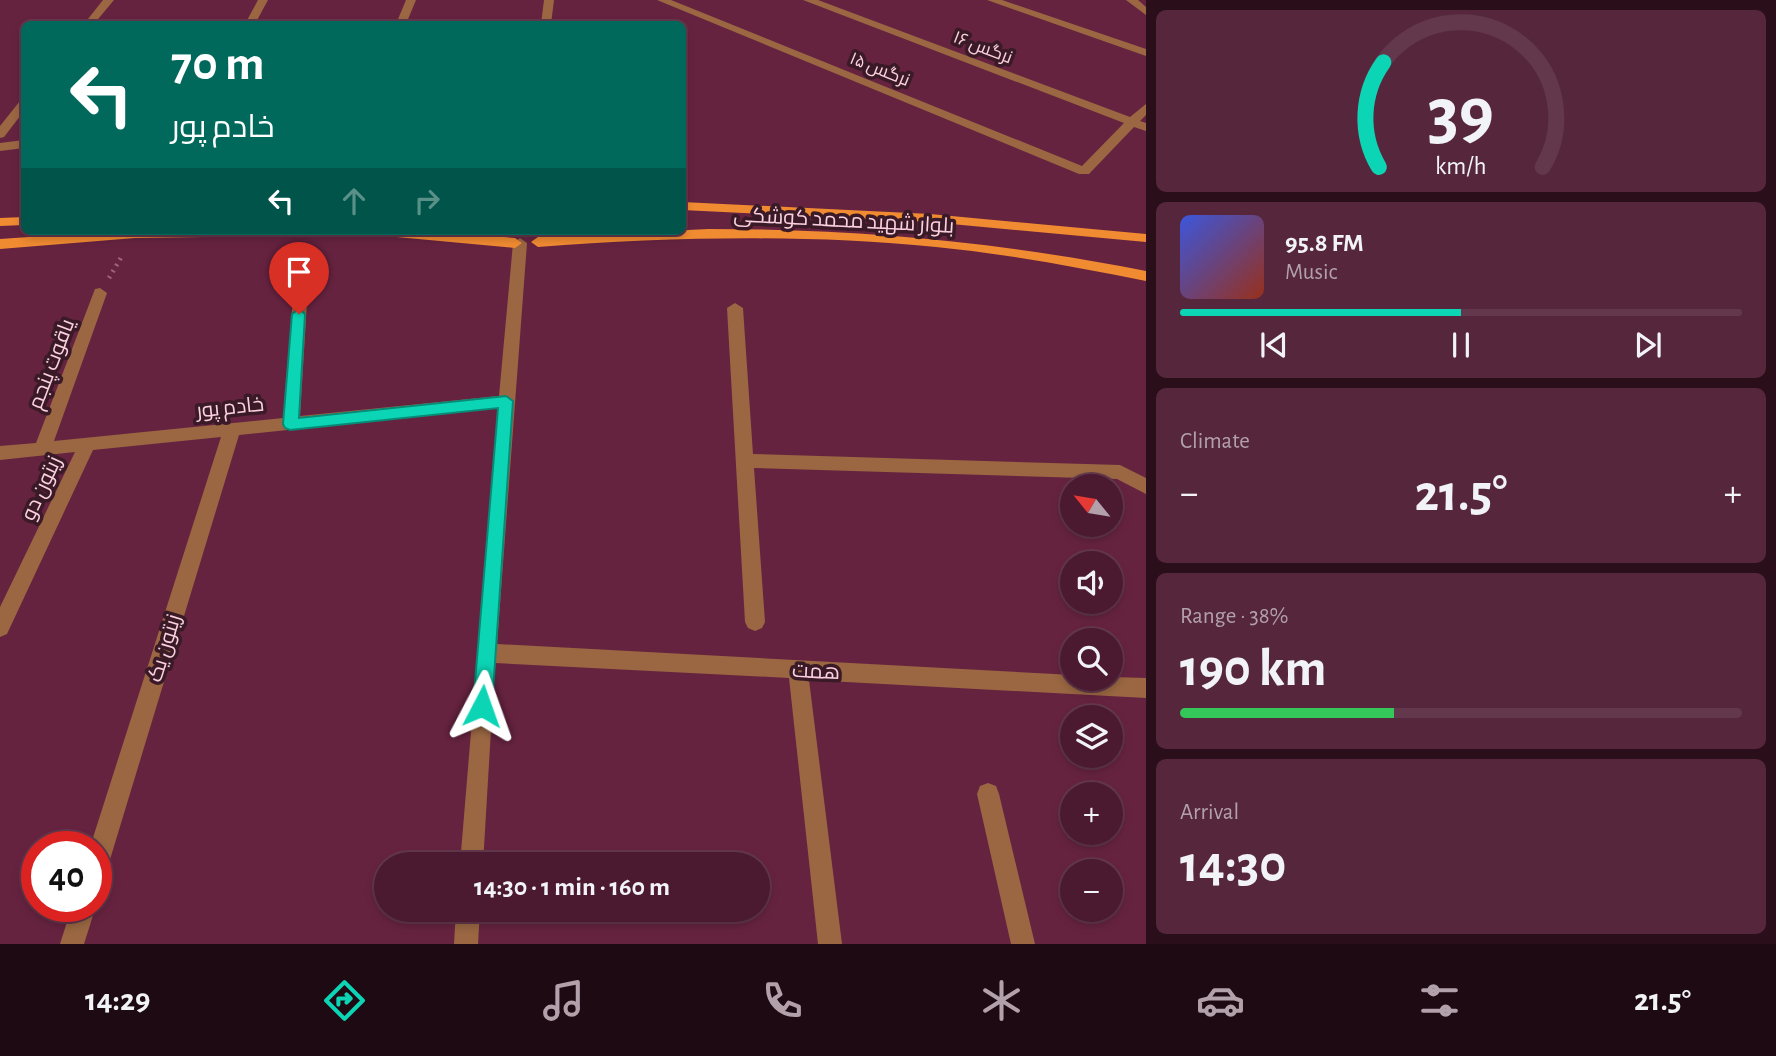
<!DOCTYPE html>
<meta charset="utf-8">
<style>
body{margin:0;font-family:"Alegreya Sans",Cairo,sans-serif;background:#56273c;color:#f1f3f6;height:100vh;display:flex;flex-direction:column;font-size:26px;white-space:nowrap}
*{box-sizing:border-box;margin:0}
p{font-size:23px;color:#b2a1ab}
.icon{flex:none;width:38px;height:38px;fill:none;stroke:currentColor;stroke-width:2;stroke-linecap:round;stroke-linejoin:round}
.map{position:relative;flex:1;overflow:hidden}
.drawer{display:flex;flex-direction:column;gap:10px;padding:10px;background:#2a0e1a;width:630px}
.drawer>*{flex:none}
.hud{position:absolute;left:21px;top:21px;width:665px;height:214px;border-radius:10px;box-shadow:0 4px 10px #0003,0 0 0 2px #63384c;background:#00695c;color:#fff;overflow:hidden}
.needle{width:46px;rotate:300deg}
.tools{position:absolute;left:1060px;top:474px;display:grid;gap:14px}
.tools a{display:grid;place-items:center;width:63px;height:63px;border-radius:50%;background:#4c1a30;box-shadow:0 4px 10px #0003,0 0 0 2px #63384c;font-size:35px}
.speed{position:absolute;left:21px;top:831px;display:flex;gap:14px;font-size:35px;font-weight:700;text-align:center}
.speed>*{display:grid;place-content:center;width:91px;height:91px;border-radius:50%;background:#4c1a30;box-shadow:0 4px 10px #0003,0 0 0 2px #63384c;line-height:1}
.speed .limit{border:10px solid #d22;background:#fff;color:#111}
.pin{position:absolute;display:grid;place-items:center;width:60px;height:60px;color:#fff;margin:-72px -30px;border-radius:50% 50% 50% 0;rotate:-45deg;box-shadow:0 0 7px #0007}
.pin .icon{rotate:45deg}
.me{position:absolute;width:77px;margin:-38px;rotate:4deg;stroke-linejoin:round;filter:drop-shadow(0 0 5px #0008)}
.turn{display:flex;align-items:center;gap:24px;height:147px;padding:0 35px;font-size:32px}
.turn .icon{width:91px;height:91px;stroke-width:2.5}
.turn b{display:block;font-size:49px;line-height:60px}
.lanes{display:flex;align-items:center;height:66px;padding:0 35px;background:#0003;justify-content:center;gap:35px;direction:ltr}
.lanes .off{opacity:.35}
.big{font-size:52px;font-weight:600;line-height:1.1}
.drawer .card{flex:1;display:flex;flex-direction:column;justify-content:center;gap:10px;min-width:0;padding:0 24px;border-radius:10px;background:#56273c}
.drawer .dial{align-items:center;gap:0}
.dial svg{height:182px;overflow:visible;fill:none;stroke:#63384c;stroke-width:7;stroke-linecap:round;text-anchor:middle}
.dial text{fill:#f1f3f6;stroke:none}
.song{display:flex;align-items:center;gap:21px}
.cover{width:84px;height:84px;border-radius:10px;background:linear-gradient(135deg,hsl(230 70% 55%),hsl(10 70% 35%))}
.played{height:7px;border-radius:4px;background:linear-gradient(90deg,#0bd5b5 50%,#63384c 50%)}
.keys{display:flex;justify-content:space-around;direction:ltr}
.heat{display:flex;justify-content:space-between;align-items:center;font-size:38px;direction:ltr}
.charge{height:10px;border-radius:5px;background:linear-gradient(90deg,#34c759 38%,#63384c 0)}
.trip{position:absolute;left:374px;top:852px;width:396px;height:70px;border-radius:35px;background:#4c1a30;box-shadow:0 4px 10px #0003,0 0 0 2px #63384c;font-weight:600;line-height:70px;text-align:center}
.menu{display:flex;height:112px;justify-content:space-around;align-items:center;background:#1e0a13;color:#b2a1ab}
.menu .icon{width:49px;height:49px}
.menu .current{color:#0bd5b5}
.menu b{font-size:32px;color:#f1f3f6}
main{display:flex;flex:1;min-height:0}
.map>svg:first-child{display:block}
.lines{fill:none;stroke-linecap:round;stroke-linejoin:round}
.path{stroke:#9e647c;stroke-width:4.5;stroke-dasharray:2 5;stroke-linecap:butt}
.minor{fill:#9a6742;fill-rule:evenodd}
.major{fill:#f18b32;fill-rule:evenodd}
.route{fill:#0bd5b5;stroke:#078a76;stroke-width:2}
.labels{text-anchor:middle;stroke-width:7;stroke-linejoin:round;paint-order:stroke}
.far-street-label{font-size:18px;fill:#fcd1df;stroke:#391a26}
.street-label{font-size:21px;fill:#fcd1df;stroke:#391a26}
</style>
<main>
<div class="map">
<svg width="1146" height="944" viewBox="0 0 1146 944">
<rect width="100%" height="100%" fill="#662340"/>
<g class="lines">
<path class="path" d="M109 278 122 256"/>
<g class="minor">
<path d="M103 0H114L94 24H84Z"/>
<path d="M258 0H268L255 24H245Z"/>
<path d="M406 0H416L406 24H396Z"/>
<path d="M544 0H554L551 24H541Z"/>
<path d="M657 0H671L1082 166 1124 123 803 0H818L1130 117 1146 104V115L1140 121 1146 123V131L1134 127 1089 174H1079Z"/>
<path d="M987 0H1002L1146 49V56Z"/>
<path d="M1126 0H1138L1146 7V15Z"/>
<path d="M24 100V111L4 137 0 138V126L20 101Z"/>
<path d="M24 140V148L0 151V143Z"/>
<path d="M520 238 527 243 497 644 1073 675V679H1111V677L1146 678V698L809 680 842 944H818L789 678 495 663 483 864H460L498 408 239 435 108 866 104 874 96 878V847H90L221 437 93 450 7 634 0 637V607L75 452 0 460V446L36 443 95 289 100 288 107 293 54 441 283 418 294 286 301 281 308 286 300 416 499 396 513 243Z"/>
<path d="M735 303 743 308 753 454 1120 465 1146 478V494L1117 479 754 468 765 622 762 628 755 631 748 628 745 622 727 308Z"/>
<path d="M988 783 996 786 999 794 1035 944H1011L977 794 980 786Z"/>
<path d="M72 906H96L84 944H60Z"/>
<path d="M456 910H480L478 944H454Z"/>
</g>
<g class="major">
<path d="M682 202 930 214 1146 234V242L930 222 682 210Z"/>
<path d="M24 217V225L0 226V218Z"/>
<path d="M709 229C859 229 999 242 1146 271V281C1076 267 1007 254 936 247 803 234 671 237 538 247L531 242 538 237Z"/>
<path d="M115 231H342L335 235 135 238 0 249V239Z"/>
<path d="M368 231H427L515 238 522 243 515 248 375 235Z"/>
</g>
</g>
<path class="route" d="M299 309 305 314 299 418 506 396 513 401 492 706 489 712 482 715 475 712 473 706 498 408 290 430 285 428 283 424 292 314Z"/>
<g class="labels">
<g class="far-street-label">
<text transform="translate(983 47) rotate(21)" y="6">نرگس ۱۶</text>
<text transform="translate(880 69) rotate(22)" y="6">نرگس ۱۵</text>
</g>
<g class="street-label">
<text transform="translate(844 220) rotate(3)" y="7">بلوار شهید محمد کوشکی</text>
<text transform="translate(51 364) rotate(-69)" y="7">یاقوت پنجم</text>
<text transform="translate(230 407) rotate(-6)" y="7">خادم پور</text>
<text transform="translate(41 488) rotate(-65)" y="7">زیتون دو</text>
<text transform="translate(164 648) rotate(-73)" y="7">زیتون یک</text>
<text transform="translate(816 671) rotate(3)" y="7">همت</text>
</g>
</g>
</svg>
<div class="tools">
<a><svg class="needle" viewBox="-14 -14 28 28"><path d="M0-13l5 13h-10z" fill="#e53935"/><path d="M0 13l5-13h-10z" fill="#b2a1ab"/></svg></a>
<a><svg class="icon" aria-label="sound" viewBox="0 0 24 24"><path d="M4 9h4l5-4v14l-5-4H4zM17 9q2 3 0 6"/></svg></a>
<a><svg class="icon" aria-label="search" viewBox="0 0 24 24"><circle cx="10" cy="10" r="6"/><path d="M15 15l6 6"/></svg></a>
<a><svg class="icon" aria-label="layers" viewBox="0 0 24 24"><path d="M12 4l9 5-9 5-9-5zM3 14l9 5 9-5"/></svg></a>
<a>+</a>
<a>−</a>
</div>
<div class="speed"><div class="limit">40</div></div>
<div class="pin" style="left:299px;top:314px;background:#d93025"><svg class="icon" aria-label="arrive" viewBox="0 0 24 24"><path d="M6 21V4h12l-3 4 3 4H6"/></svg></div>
<svg class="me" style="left:482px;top:706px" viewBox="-20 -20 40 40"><path d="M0-17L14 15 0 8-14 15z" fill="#0bd5b5" stroke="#fff" stroke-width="4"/></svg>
<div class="trip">14:30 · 1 min · 160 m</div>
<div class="hud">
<div class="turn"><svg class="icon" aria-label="left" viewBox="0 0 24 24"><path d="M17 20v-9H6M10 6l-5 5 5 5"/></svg><div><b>70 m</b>خادم پور</div></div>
<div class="lanes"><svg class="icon" aria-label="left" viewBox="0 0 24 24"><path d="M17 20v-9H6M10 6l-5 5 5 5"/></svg><svg class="icon off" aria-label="ahead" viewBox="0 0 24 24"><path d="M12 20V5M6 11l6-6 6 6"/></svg><svg class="icon off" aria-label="right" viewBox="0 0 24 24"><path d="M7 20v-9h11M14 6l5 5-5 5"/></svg></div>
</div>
</div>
<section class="drawer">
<div class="card dial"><svg viewBox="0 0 100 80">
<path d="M14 69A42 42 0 1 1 86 69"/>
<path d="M14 69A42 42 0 0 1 16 23" stroke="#0bd5b5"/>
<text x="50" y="56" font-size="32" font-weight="700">39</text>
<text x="50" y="72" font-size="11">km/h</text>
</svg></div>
<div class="card">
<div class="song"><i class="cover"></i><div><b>95.8 FM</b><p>Music</p></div></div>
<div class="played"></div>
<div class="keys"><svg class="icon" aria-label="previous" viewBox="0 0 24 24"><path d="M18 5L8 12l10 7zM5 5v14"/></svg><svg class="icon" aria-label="pause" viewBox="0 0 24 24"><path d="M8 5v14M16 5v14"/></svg><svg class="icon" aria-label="next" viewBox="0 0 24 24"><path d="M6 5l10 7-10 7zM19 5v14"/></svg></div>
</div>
<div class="card"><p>Climate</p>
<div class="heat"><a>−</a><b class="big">21.5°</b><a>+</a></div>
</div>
<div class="card"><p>Range · 38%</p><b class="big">190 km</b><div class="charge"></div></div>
<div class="card"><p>Arrival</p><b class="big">14:30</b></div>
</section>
</main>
<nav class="menu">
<b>14:29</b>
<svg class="icon current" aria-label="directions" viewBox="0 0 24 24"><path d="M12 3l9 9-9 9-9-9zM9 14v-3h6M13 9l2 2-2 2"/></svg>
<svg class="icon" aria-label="music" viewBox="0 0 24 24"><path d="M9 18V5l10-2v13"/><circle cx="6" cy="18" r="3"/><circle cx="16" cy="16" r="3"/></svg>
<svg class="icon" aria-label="phone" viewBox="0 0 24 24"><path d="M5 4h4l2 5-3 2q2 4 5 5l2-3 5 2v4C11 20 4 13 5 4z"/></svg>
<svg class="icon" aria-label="climate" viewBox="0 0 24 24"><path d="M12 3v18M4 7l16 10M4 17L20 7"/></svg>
<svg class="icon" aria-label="car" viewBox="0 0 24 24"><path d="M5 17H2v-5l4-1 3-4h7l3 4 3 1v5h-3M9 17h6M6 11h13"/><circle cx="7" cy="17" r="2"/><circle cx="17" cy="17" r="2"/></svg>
<svg class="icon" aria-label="filters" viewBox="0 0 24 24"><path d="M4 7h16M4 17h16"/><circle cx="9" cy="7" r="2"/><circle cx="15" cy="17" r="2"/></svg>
<b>21.5°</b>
</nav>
